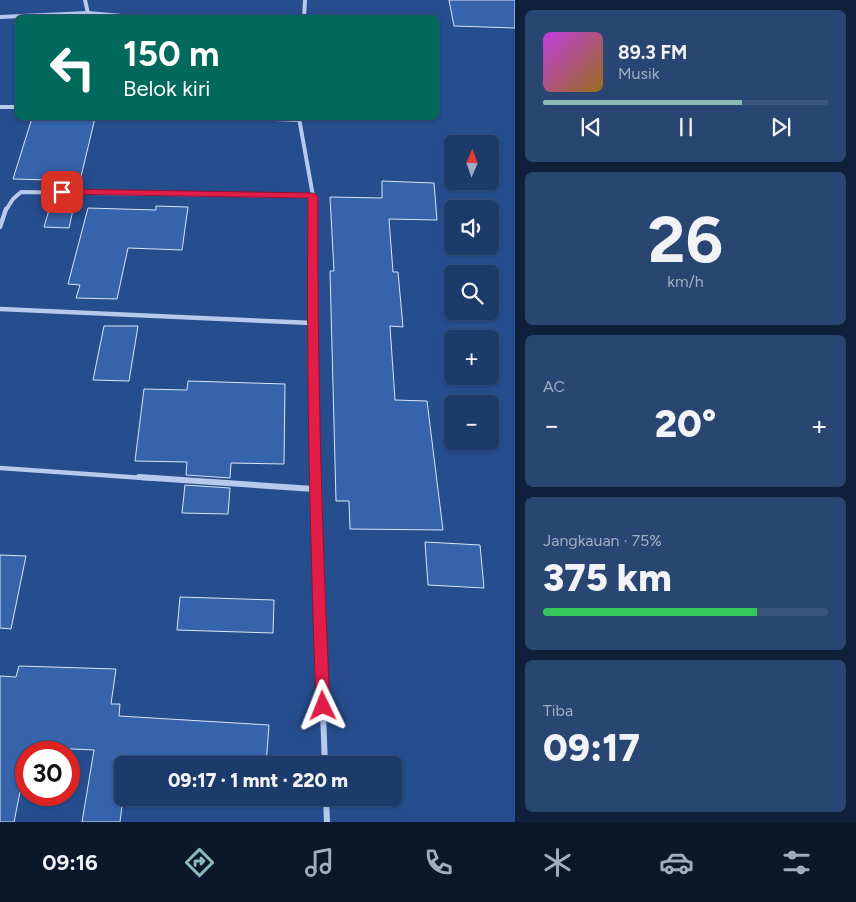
<!DOCTYPE html>
<html lang="id">
<meta charset="utf-8">
<style>
body{margin:0;font-family:Figtree,sans-serif;background:#294572;color:#f1f3f6;height:100vh;display:flex;flex-direction:column;font-size:19px;white-space:nowrap}
*{box-sizing:border-box;margin:0}
p{font-size:16px;color:#a0adc1}
.icon{flex:none;width:28px;height:28px;fill:none;stroke:currentColor;stroke-width:2;stroke-linecap:round;stroke-linejoin:round}
.map{position:relative;flex:1;overflow:hidden}
.drawer{display:flex;flex-direction:column;gap:10px;padding:10px;background:#0f203a;width:341px}
.drawer>*{flex:none}
.guide{position:absolute;left:15px;top:15px;width:424px;height:105px;border-radius:8px;box-shadow:0 1px 4px #0004,0 0 0 1px #3a547e;background:#00695c;color:#fff;overflow:hidden}
.needle{width:32px;rotate:2deg}
.buttons{position:absolute;left:444px;top:135px;display:grid;gap:10px}
.buttons a{display:grid;place-items:center;width:55px;height:55px;border-radius:8px;background:#1c3a6a;box-shadow:0 1px 4px #0004,0 0 0 1px #3a547e;font-size:25px}
.speed{position:absolute;left:15px;top:741px;display:flex;gap:10px;font-size:25px;font-weight:700;text-align:center}
.speed>*{display:grid;place-content:center;width:65px;height:65px;border-radius:50%;background:#1c3a6a;box-shadow:0 1px 4px #0004,0 0 0 1px #3a547e;line-height:1}
.speed .limit{border:8px solid #d22;background:#fff;color:#111}
.pin{position:absolute;display:grid;place-items:center;width:42px;height:42px;color:#fff;margin:-21px;border-radius:10px;box-shadow:0 2px 8px #0006}
.me{position:absolute;width:55px;margin:-28px;rotate:358deg;stroke-linejoin:round;filter:drop-shadow(0 0 4px #0008)}
.turn{display:flex;align-items:center;gap:18px;height:105px;padding:0 25px;font-size:22px}
.turn .icon{width:65px;height:65px;stroke-width:2.5}
.turn b{display:block;font-size:35px;line-height:42px}
.big{font-size:38px;font-weight:800;line-height:1.1}
.drawer .widget{flex:1;display:flex;flex-direction:column;justify-content:center;gap:8px;min-width:0;padding:0 18px;border-radius:8px;background:#294572}
.drawer .dial{align-items:center;gap:0}
.dial b{font-size:65px;line-height:1}
.song{display:flex;align-items:center;gap:15px}
.cover{width:60px;height:60px;border-radius:8px;background:linear-gradient(135deg,hsl(290 70% 55%),hsl(40 70% 35%))}
.played{height:5px;border-radius:2px;background:linear-gradient(90deg,#8bbbb9 70%,#3a547e 70%)}
.keys{display:flex;justify-content:space-around;direction:ltr}
.heat{display:flex;justify-content:space-between;align-items:center;font-size:28px;direction:ltr}
.charge{height:8px;border-radius:4px;background:linear-gradient(90deg,#34c759 75%,#3a547e 0)}
.trip{position:absolute;left:114px;top:756px;width:288px;height:50px;border-radius:8px;background:#1c3a6a;box-shadow:0 1px 4px #0004,0 0 0 1px #3a547e;font-weight:800;line-height:50px;text-align:center}
.menu{display:flex;height:80px;justify-content:space-around;align-items:center;background:#0b172a;color:#a0adc1}
.menu .icon{width:35px;height:35px}
.menu .selected{color:#8bbbb9}
.menu b{font-size:22px;color:#f1f3f6}
main{display:flex;flex:1;min-height:0}
.map>svg:first-child{display:block}
.building{fill:#3763aa;stroke:#dae6f8}
.lines{fill:none;stroke-linecap:round;stroke-linejoin:round}
.street-far2{stroke:#b6caeb;stroke-width:4}
.street-far1{stroke:#b6caeb;stroke-width:4.5}
.street{stroke:#b6caeb;stroke-width:6}
.route{fill:#e11d48;stroke:#92132f}
</style>
<main>
<div class="map">
<svg width="515" height="822" viewBox="0 0 515 822">
<rect width="100%" height="100%" fill="#264d8d"/>
<g class="building">
<path d="M449 0H515V28L454 26Z"/>
<path d="M32 118H95L78 189H55L56 184H48L49 180 13 179Z"/>
<path d="M382 181 434 183 437 220 389 219 393 272H398L403 327 390 326 395 400 427 401 443 530 350 529 349 501H336L330 271H334L330 197 382 198Z"/>
<path d="M53 196H76L69 228 44 227Z"/>
<path d="M156 206 188 207 182 250 128 248 117 299 76 298 80 285 68 284 88 208 156 210Z"/>
<path d="M104 326H138L129 381 93 380Z"/>
<path d="M188 381 285 384 284 464 231 463 230 478 186 475 187 462 135 461 144 389 187 390Z"/>
<path d="M185 485 230 488 228 514 182 513Z"/>
<path d="M425 542 480 545 484 588 428 585Z"/>
<path d="M0 555 26 556 11 629 0 628Z"/>
<path d="M180 597 274 600 273 633 177 630Z"/>
<path d="M19 666 116 669 111 704H120L119 716 269 725 266 765H122L123 798 120 822H82L94 750 29 747 14 822H0V676L16 677Z"/>
</g>
<g class="lines">
<g class="street-far2">
<path d="M85 0 88 13 145 18"/>
<path d="M0 17 88 13"/>
<path d="M304 18 305 0"/>
<path d="M0 107H18"/>
<path d="M246 118 299 120"/>
<path d="M299 118 313 196V210"/>
<path d="M6 210 13 199 21 192 313 196"/>
</g>
<g class="street-far1">
<path d="M313 209 314 479"/>
<path d="M0 227 6 209"/>
<path d="M0 309 312 323"/>
<path d="M0 468 158 479"/>
</g>
<g class="street">
<path d="M139 477 314 489"/>
<path d="M314 477 325 765"/>
<path d="M326 798 327 822"/>
</g>
</g>
<path class="route" d="M62 189 313 193 318 196C317 366 322 536 330 706L328 711 323 712 318 711 316 706C310 537 306 368 308 198L58 194 57 192Z"/>
</svg>
<div class="buttons">
<a><svg class="needle" viewBox="-14 -14 28 28"><path d="M0-13l5 13h-10z" fill="#e53935"/><path d="M0 13l5-13h-10z" fill="#a0adc1"/></svg></a>
<a><svg class="icon" aria-label="sound" viewBox="0 0 24 24"><path d="M4 9h4l5-4v14l-5-4H4zM17 9q2 3 0 6"/></svg></a>
<a><svg class="icon" aria-label="search" viewBox="0 0 24 24"><circle cx="10" cy="10" r="6"/><path d="M15 15l6 6"/></svg></a>
<a>+</a>
<a>−</a>
</div>
<div class="speed"><div class="limit">30</div></div>
<div class="pin" style="left:62px;top:192px;background:#d93025"><svg class="icon" aria-label="arrive" viewBox="0 0 24 24"><path d="M6 21V4h12l-3 4 3 4H6"/></svg></div>
<svg class="me" style="left:323px;top:706px" viewBox="-20 -20 40 40"><path d="M0-17L14 15 0 8-14 15z" fill="#e11d48" stroke="#fff" stroke-width="4"/></svg>
<div class="trip">09:17 · 1 mnt · 220 m</div>
<div class="guide">
<div class="turn"><svg class="icon" aria-label="left" viewBox="0 0 24 24"><path d="M17 20v-9H6M10 6l-5 5 5 5"/></svg><div><b>150 m</b>Belok kiri</div></div>
</div>
</div>
<section class="drawer">
<div class="widget">
<div class="song"><i class="cover"></i><div><b>89.3 FM</b><p>Musik</p></div></div>
<div class="played"></div>
<div class="keys"><svg class="icon" aria-label="previous" viewBox="0 0 24 24"><path d="M18 5L8 12l10 7zM5 5v14"/></svg><svg class="icon" aria-label="pause" viewBox="0 0 24 24"><path d="M8 5v14M16 5v14"/></svg><svg class="icon" aria-label="next" viewBox="0 0 24 24"><path d="M6 5l10 7-10 7zM19 5v14"/></svg></div>
</div>
<div class="widget dial"><b>26</b><p>km/h</p></div>
<div class="widget"><p>AC</p>
<div class="heat"><a>−</a><b class="big">20°</b><a>+</a></div>
</div>
<div class="widget"><p>Jangkauan · 75%</p><b class="big">375 km</b><div class="charge"></div></div>
<div class="widget"><p>Tiba</p><b class="big">09:17</b></div>
</section>
</main>
<nav class="menu">
<b>09:16</b>
<svg class="icon selected" aria-label="directions" viewBox="0 0 24 24"><path d="M12 3l9 9-9 9-9-9zM9 14v-3h6M13 9l2 2-2 2"/></svg>
<svg class="icon" aria-label="music" viewBox="0 0 24 24"><path d="M9 18V5l10-2v13"/><circle cx="6" cy="18" r="3"/><circle cx="16" cy="16" r="3"/></svg>
<svg class="icon" aria-label="phone" viewBox="0 0 24 24"><path d="M5 4h4l2 5-3 2q2 4 5 5l2-3 5 2v4C11 20 4 13 5 4z"/></svg>
<svg class="icon" aria-label="climate" viewBox="0 0 24 24"><path d="M12 3v18M4 7l16 10M4 17L20 7"/></svg>
<svg class="icon" aria-label="car" viewBox="0 0 24 24"><path d="M5 17H2v-5l4-1 3-4h7l3 4 3 1v5h-3M9 17h6M6 11h13"/><circle cx="7" cy="17" r="2"/><circle cx="17" cy="17" r="2"/></svg>
<svg class="icon" aria-label="filters" viewBox="0 0 24 24"><path d="M4 7h16M4 17h16"/><circle cx="9" cy="7" r="2"/><circle cx="15" cy="17" r="2"/></svg>
</nav>
